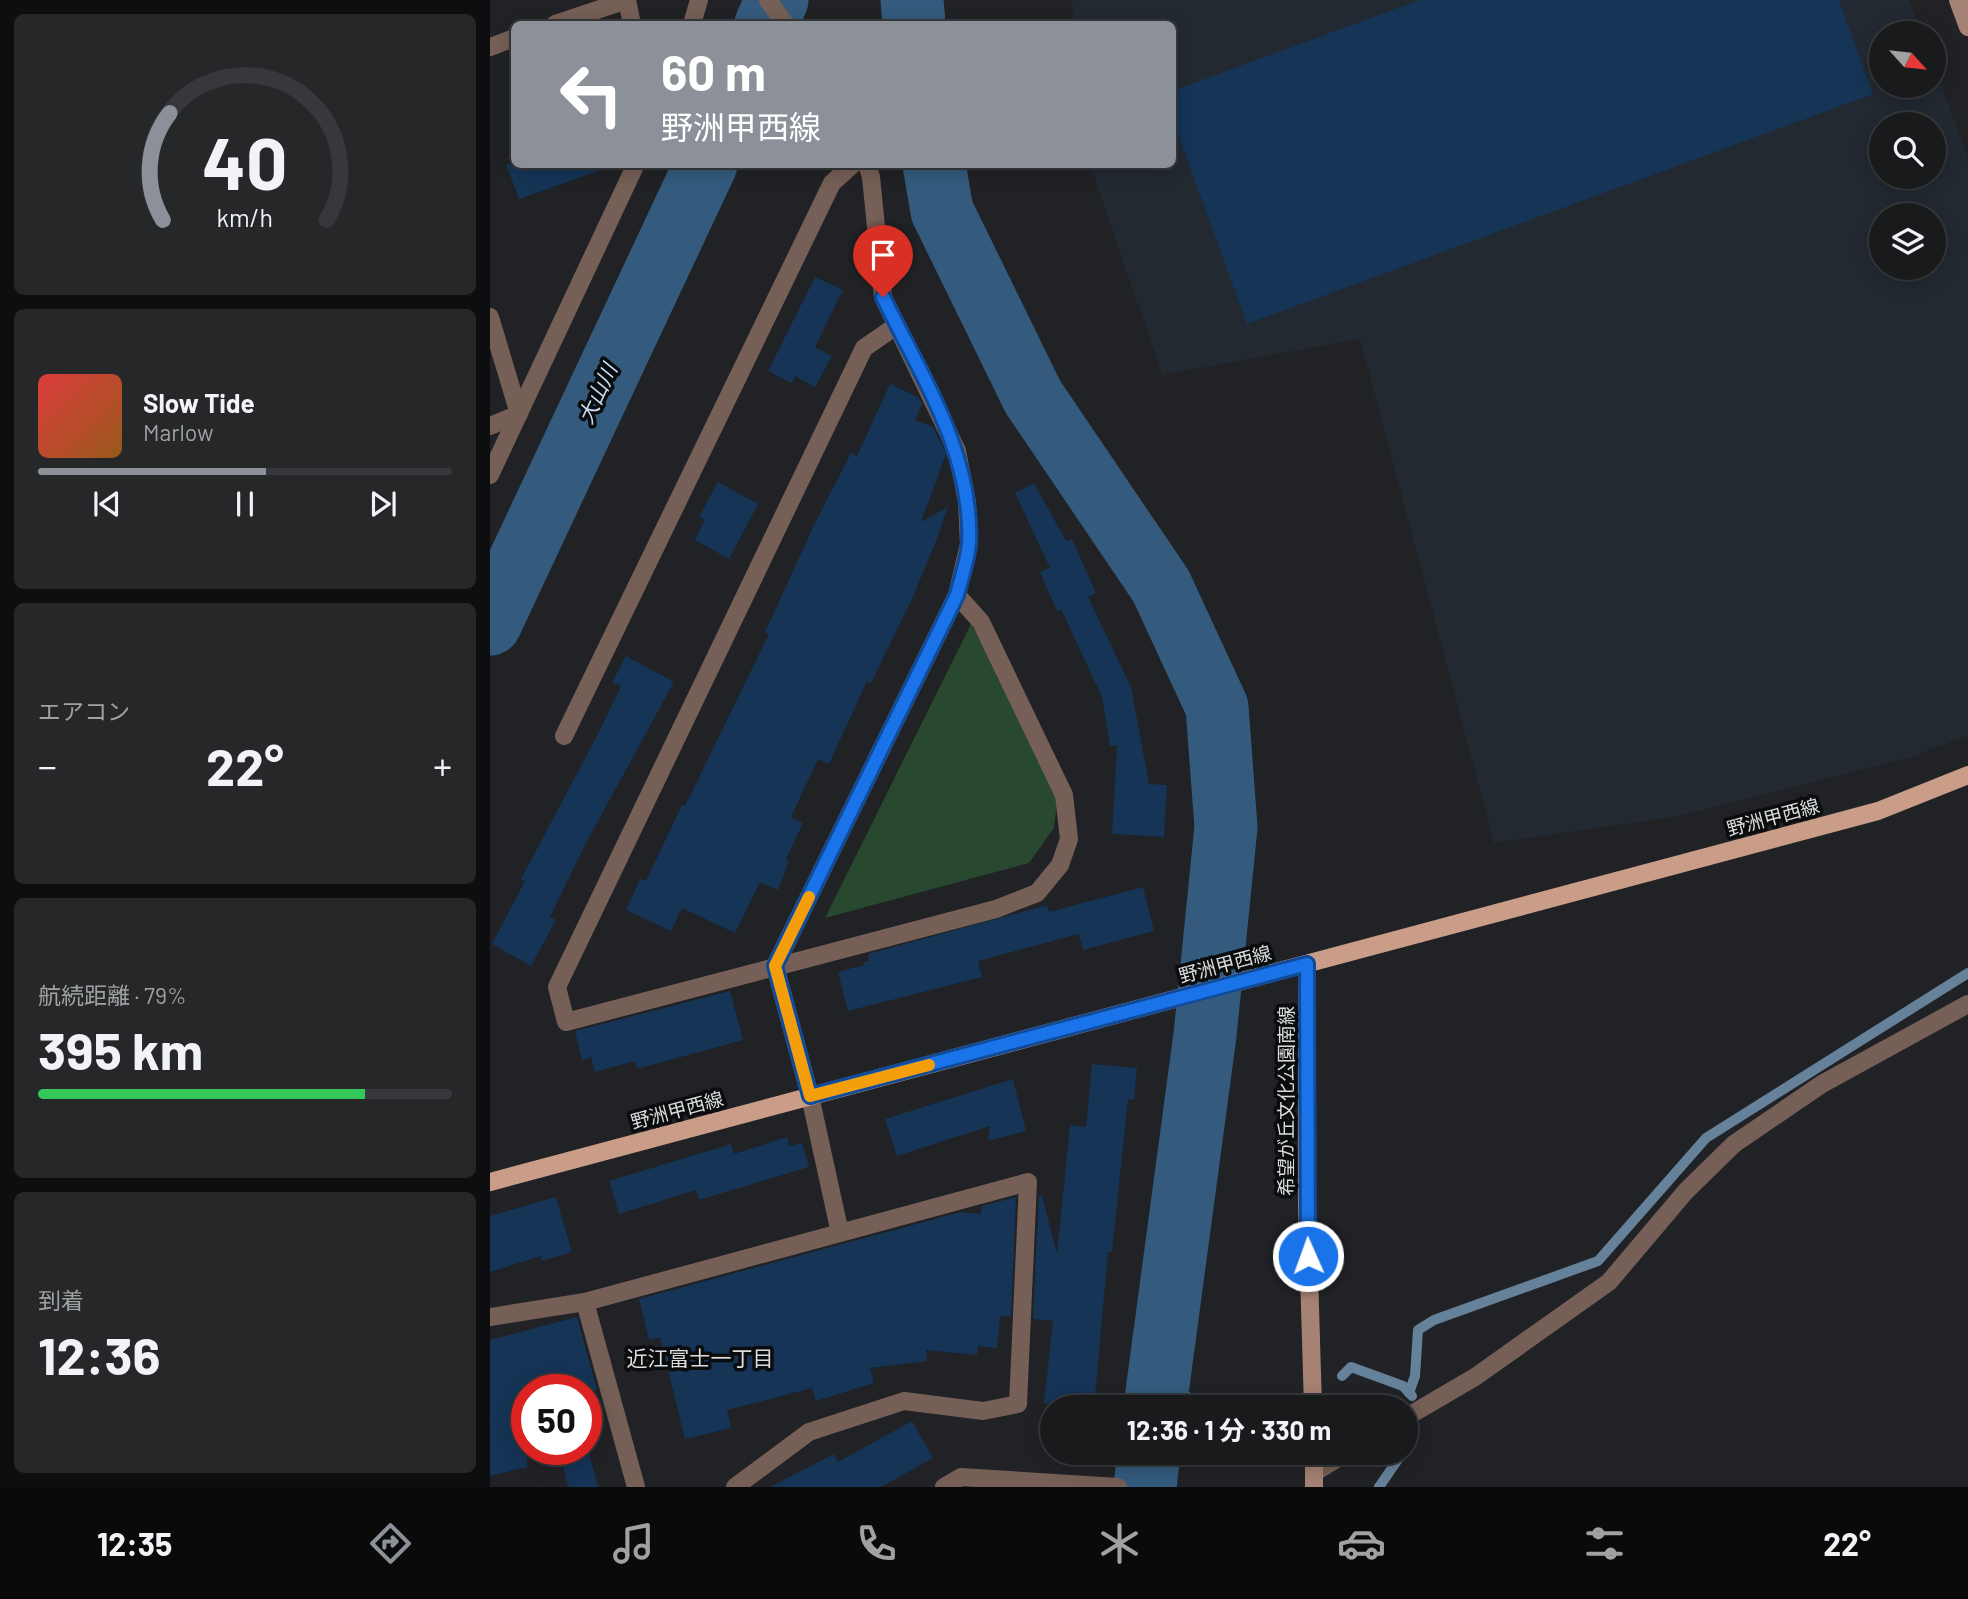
<!DOCTYPE html>
<html lang="ja">
<meta charset="utf-8">
<style>
body{margin:0;font-family:Barlow,"Noto Sans JP",sans-serif;background:#252729;color:#f1f3f6;height:100vh;display:flex;flex-direction:column;font-size:26px;white-space:nowrap}
*{box-sizing:border-box;margin:0}
p{font-size:23px;color:#9fa1a3}
.icon{flex:none;width:38px;height:38px;fill:none;stroke:currentColor;stroke-width:2;stroke-linecap:round;stroke-linejoin:round}
.map{position:relative;flex:1;overflow:hidden}
.drawer{display:flex;flex-direction:column;gap:14px;padding:14px;background:#0d0e0f;width:490px}
.drawer>*{flex:none}
.banner{position:absolute;left:21px;top:21px;width:665px;height:147px;border-radius:10px;box-shadow:0 4px 18px #0003,0 0 0 2px #36383b;background:#8c9099;color:#fff;overflow:hidden}
.needle{width:46px;rotate:117deg}
.buttons{position:absolute;left:1379px;top:21px;display:grid;gap:14px}
.buttons a{display:grid;place-items:center;width:77px;height:77px;border-radius:50%;background:#181a1c;box-shadow:0 4px 18px #0003,0 0 0 2px #36383b;font-size:35px}
.speed{position:absolute;left:21px;top:1374px;display:flex;gap:14px;font-size:35px;font-weight:700;text-align:center}
.speed>*{display:grid;place-content:center;width:91px;height:91px;border-radius:50%;background:#181a1c;box-shadow:0 4px 18px #0003,0 0 0 2px #36383b;line-height:1}
.speed .limit{border:10px solid #d22;background:#fff;color:#111}
.pin{position:absolute;display:grid;place-items:center;width:60px;height:60px;color:#fff;margin:-72px -30px;border-radius:50% 50% 50% 0;rotate:-45deg;box-shadow:0 0 7px #0007}
.pin .icon{rotate:45deg}
.me{position:absolute;width:77px;margin:-38px;rotate:358deg;stroke-linejoin:round;filter:drop-shadow(0 0 5px #0008)}
.turn{display:flex;align-items:center;gap:24px;height:147px;padding:0 35px;font-size:32px}
.turn .icon{width:91px;height:91px;stroke-width:2.5}
.turn b{display:block;font-size:49px;line-height:60px}
.big{font-size:52px;font-weight:700;line-height:1.1}
.drawer .tile{flex:1;display:flex;flex-direction:column;justify-content:center;gap:10px;min-width:0;padding:0 24px;border-radius:10px;background:#252729}
.drawer .dial{align-items:center;gap:0}
.dial svg{height:182px;overflow:visible;fill:none;stroke:#36383b;stroke-width:7;stroke-linecap:round;text-anchor:middle}
.dial text{fill:#f1f3f6;stroke:none}
.song{display:flex;align-items:center;gap:21px}
.cover{width:84px;height:84px;border-radius:10px;background:linear-gradient(135deg,hsl(0 70% 55%),hsl(30 70% 35%))}
.played{height:7px;border-radius:4px;background:linear-gradient(90deg,#8c9099 55%,#36383b 55%)}
.keys{display:flex;justify-content:space-around;direction:ltr}
.heat{display:flex;justify-content:space-between;align-items:center;font-size:38px;direction:ltr}
.charge{height:10px;border-radius:5px;background:linear-gradient(90deg,#34c759 79%,#36383b 0)}
.trip{position:absolute;left:550px;top:1395px;width:378px;height:70px;border-radius:35px;background:#181a1c;box-shadow:0 4px 18px #0003,0 0 0 2px #36383b;font-weight:700;line-height:70px;text-align:center}
.tabs{display:flex;height:112px;justify-content:space-around;align-items:center;background:#0a0a0b;color:#9fa1a3}
.tabs .icon{width:49px;height:49px}
.tabs .active{color:#8c9099}
.tabs b{font-size:32px;color:#f1f3f6}
main{display:flex;flex:1;min-height:0}
.map>svg:first-child{display:block}
.built{fill:#222931;fill-rule:evenodd}
.green{fill:#28482f}
.lines{fill:none;stroke-linecap:round;stroke-linejoin:round}
.stream{stroke:#66829a;stroke-width:10}
.river{stroke:#345b7d;stroke-width:63}
.building{fill:#153456}
.street{stroke:#755f56;stroke-width:18}
.secondary{stroke:#a58273;stroke-width:18}
.primary{stroke:#ca9d89;stroke-width:18}
.route-casing{stroke:#114b97;stroke-width:18}
.route{stroke:#1a73e8;stroke-width:12}
.slow{stroke:#f59e0b;stroke-width:12}
.labels{text-anchor:middle;stroke-width:7;stroke-linejoin:round;paint-order:stroke}
.street-label{font-size:19px;fill:#dadcde;stroke:#0a0c0d}
.water-label{font-size:21px;font-style:italic;fill:#c4ddf3;stroke:#0a0c0d}
.neighbourhood-label{font-size:21px;fill:#dadcde;stroke:#0a0c0d}
</style>
<main>
<section class="drawer">
<div class="tile dial"><svg viewBox="0 0 100 80">
<path d="M14 69A42 42 0 1 1 86 69"/>
<path d="M14 69A42 42 0 0 1 17 22" stroke="#8c9099"/>
<text x="50" y="56" font-size="32" font-weight="700">40</text>
<text x="50" y="72" font-size="11">km/h</text>
</svg></div>
<div class="tile">
<div class="song"><i class="cover"></i><div><b>Slow Tide</b><p>Marlow</p></div></div>
<div class="played"></div>
<div class="keys"><svg class="icon" aria-label="previous" viewBox="0 0 24 24"><path d="M18 5L8 12l10 7zM5 5v14"/></svg><svg class="icon" aria-label="pause" viewBox="0 0 24 24"><path d="M8 5v14M16 5v14"/></svg><svg class="icon" aria-label="next" viewBox="0 0 24 24"><path d="M6 5l10 7-10 7zM19 5v14"/></svg></div>
</div>
<div class="tile"><p>エアコン</p>
<div class="heat"><a>−</a><b class="big">22°</b><a>+</a></div>
</div>
<div class="tile"><p>航続距離 · 79%</p><b class="big">395 km</b><div class="charge"></div></div>
<div class="tile"><p>到着</p><b class="big">12:36</b></div>
</section>
<div class="map">
<svg width="1478" height="1487" viewBox="0 0 1478 1487">
<rect width="100%" height="100%" fill="#202225"/>
<path class="built" d="M582 0H1419L1432 33H1391V86H1444V66L1478 157V736L1418 758 1190 816 1004 843 870 339 672 375 600 165 682 164V24H583ZM1391 124H1444V177H1391ZM1391 215H1444V268H1391Z"/>
<path class="green" d="M481 624 569 784 564 828 539 863 335 918Z"/>
<g class="lines">
<g class="stream">
<path d="M670 1372 708 1407"/>
<path d="M852 1376 861 1367 913 1386 922 1396"/>
<path d="M919 1393 925 1376 928 1330 944 1320 1108 1261 1216 1138 1478 973"/>
<path d="M915 1449 923 1437"/>
<path d="M757 1452H758"/>
<path d="M889 1487 913 1452"/>
</g>
<g class="river">
<path d="M422 0 424 24"/>
<path d="M276 24 287 0"/>
<path d="M444 164 452 211 543 397 671 586 727 707 736 827 715 1035 665 1407"/>
<path d="M0 624 216 164"/>
<path d="M655 1487 659 1452"/>
</g>
</g>
<g class="building">
<path d="M930 0H1349L1383 94 757 324 682 118V91Z"/>
<path d="M16 164H116V168L29 199Z"/>
<path d="M325 277 353 290 325 347 342 356 325 387 305 376 302 383 278 371Z"/>
<path d="M400 384 428 397 432 404 425 420 443 427 456 454 431 522 458 507 446 541 422 599 381 683 377 681 339 764 328 759 301 817 313 823 296 859 299 861 288 890 270 882 245 933 192 908 181 931 136 910 150 879 156 881 192 805 195 806 279 634 275 632 325 523 361 453 367 456Z"/>
<path d="M228 482 268 504 239 559 205 540 215 520 209 517Z"/>
<path d="M544 483 576 541 582 539 606 593 598 597 641 687 659 784 677 785 674 837 622 834 627 745 620 746 612 697 571 609 567 611 550 572 560 568 525 493Z"/>
<path d="M136 656 184 682 96 843 60 917 66 920 41 966 2 944 35 881 31 879 109 732 131 686 122 682Z"/>
<path d="M653 887 664 931 593 950 589 934 488 961 492 977 358 1011 348 972 374 965V962L379 961 378 954 557 905 559 912Z"/>
<path d="M240 991 253 1040 147 1069 145 1061 105 1072 101 1057 92 1060 85 1031Z"/>
<path d="M602 1064 647 1068 644 1100 638 1099 622 1252H618L604 1407H594L554 1403 563 1321 543 1319 549 1195 552 1196 567 1254 580 1125 596 1127Z"/>
<path d="M523 1079 536 1131 498 1141 500 1126 407 1156 395 1119Z"/>
<path d="M297 1137 299 1146 312 1143 319 1167 209 1200 206 1190 129 1214 119 1181 241 1144 244 1154Z"/>
<path d="M66 1197 82 1252 52 1261 51 1256 0 1272V1216Z"/>
<path d="M526 1197 521 1317 510 1316 507 1348 488 1346 487 1355 436 1350 437 1361 380 1368 384 1383 326 1401 322 1388 237 1410 241 1428 195 1439 170 1337 159 1340 149 1299 471 1212 491 1214 492 1206Z"/>
<path d="M87 1317 107 1390H37V1467L0 1476V1340Z"/>
<path d="M422 1421 443 1458 391 1487H280L344 1454 348 1462Z"/>
<path d="M69 1449H98L108 1487H78Z"/>
</g>
<g class="lines">
<g class="street">
<path d="M137 0 142 24"/>
<path d="M278 0 295 24"/>
<path d="M65 24 137 0"/>
<path d="M202 24 209 0"/>
<path d="M0 47 24 38"/>
<path d="M0 317 29 414 0 426"/>
<path d="M406 326 374 348 67 987 76 1022 506 909 547 893 570 865 579 839 574 795 491 622 467 595"/>
<path d="M0 475 146 164"/>
<path d="M74 736 342 183 363 164"/>
<path d="M350 1233 320 1096 285 966 467 595 479 544 477 502 467 451 393 297 381 177 377 164"/>
<path d="M95 1302 146 1487"/>
<path d="M0 1317 95 1302 538 1182 528 1404 493 1411 414 1401 319 1432 245 1487"/>
<path d="M915 1418 985 1377 1119 1282 1196 1191 1244 1144 1332 1084 1478 1004"/>
<path d="M825 1472 858 1452"/>
<path d="M454 1487 471 1477 628 1487"/>
</g>
<g class="secondary">
<path d="M1468 0 1478 27"/>
<path d="M817 964V1206L823 1407"/>
<path d="M824 1452V1487"/>
</g>
<path class="primary" d="M0 1182 1388 811 1478 775"/>
</g>
<g class="lines">
<defs>
<path id="route" d="M393 297C430 374 483 453 479 543 478 560 471 578 467 595L285 966 320 1096 817 964 818 1256"/>
</defs>
<use href="#route" class="route-casing"/>
<use href="#route" class="route"/>
<path class="slow" d="M319 897 285 966 320 1096 439 1065"/>
</g>
<g class="labels">
<g class="street-label">
<text transform="translate(1283 817) rotate(-15)" y="7">野洲甲西線</text>
<text transform="translate(735 964) rotate(-15)" y="7">野洲甲西線</text>
<text transform="translate(796 1101) rotate(-90)" y="7">希望が丘文化公園南線</text>
<text transform="translate(187 1110) rotate(-15)" y="7">野洲甲西線</text>
</g>
<g class="water-label">
<text transform="translate(108 394) rotate(-65)" y="7">大山川</text>
</g>
<g class="neighbourhood-label">
<text x="210" y="1366">近江富士一丁目</text>
</g>
</g>
</svg>
<div class="buttons">
<a><svg class="needle" viewBox="-14 -14 28 28"><path d="M0-13l5 13h-10z" fill="#e53935"/><path d="M0 13l5-13h-10z" fill="#9fa1a3"/></svg></a>
<a><svg class="icon" aria-label="search" viewBox="0 0 24 24"><circle cx="10" cy="10" r="6"/><path d="M15 15l6 6"/></svg></a>
<a><svg class="icon" aria-label="layers" viewBox="0 0 24 24"><path d="M12 4l9 5-9 5-9-5zM3 14l9 5 9-5"/></svg></a>
</div>
<div class="speed"><div class="limit">50</div></div>
<div class="pin" style="left:393px;top:297px;background:#d93025"><svg class="icon" aria-label="arrive" viewBox="0 0 24 24"><path d="M6 21V4h12l-3 4 3 4H6"/></svg></div>
<svg class="me" style="left:818px;top:1256px" viewBox="-20 -20 40 40"><circle r="17" fill="#1a73e8" stroke="#fff" stroke-width="3"/><path d="M0-11L8 9 0 5-8 9z" fill="#fff"/></svg>
<div class="trip">12:36 · 1 分 · 330 m</div>
<div class="banner">
<div class="turn"><svg class="icon" aria-label="left" viewBox="0 0 24 24"><path d="M17 20v-9H6M10 6l-5 5 5 5"/></svg><div><b>60 m</b>野洲甲西線</div></div>
</div>
</div>
</main>
<nav class="tabs">
<b>12:35</b>
<svg class="icon active" aria-label="directions" viewBox="0 0 24 24"><path d="M12 3l9 9-9 9-9-9zM9 14v-3h6M13 9l2 2-2 2"/></svg>
<svg class="icon" aria-label="music" viewBox="0 0 24 24"><path d="M9 18V5l10-2v13"/><circle cx="6" cy="18" r="3"/><circle cx="16" cy="16" r="3"/></svg>
<svg class="icon" aria-label="phone" viewBox="0 0 24 24"><path d="M5 4h4l2 5-3 2q2 4 5 5l2-3 5 2v4C11 20 4 13 5 4z"/></svg>
<svg class="icon" aria-label="climate" viewBox="0 0 24 24"><path d="M12 3v18M4 7l16 10M4 17L20 7"/></svg>
<svg class="icon" aria-label="car" viewBox="0 0 24 24"><path d="M5 17H2v-5l4-1 3-4h7l3 4 3 1v5h-3M9 17h6M6 11h13"/><circle cx="7" cy="17" r="2"/><circle cx="17" cy="17" r="2"/></svg>
<svg class="icon" aria-label="filters" viewBox="0 0 24 24"><path d="M4 7h16M4 17h16"/><circle cx="9" cy="7" r="2"/><circle cx="15" cy="17" r="2"/></svg>
<b>22°</b>
</nav>
